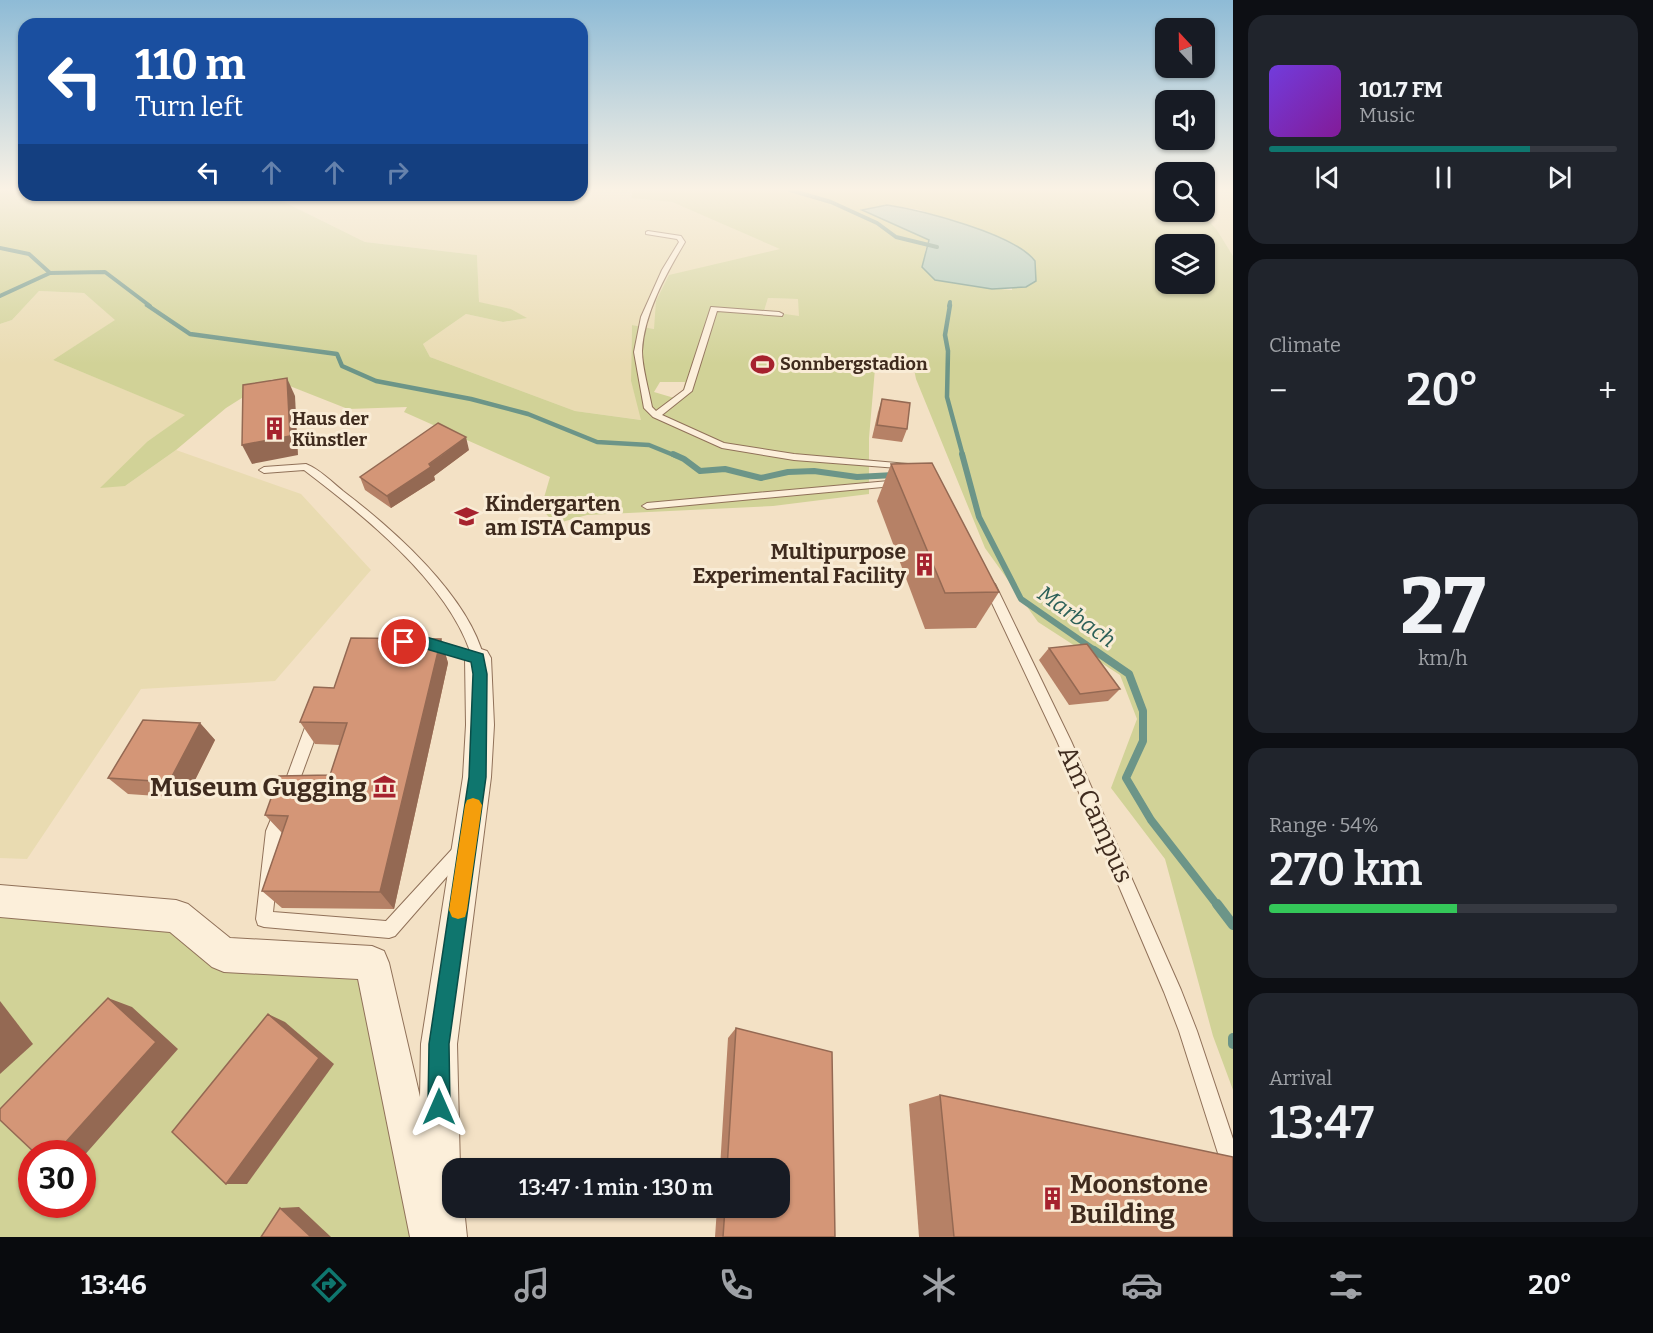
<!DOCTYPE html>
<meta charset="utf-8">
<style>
body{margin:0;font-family:Bitter,serif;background:#20242c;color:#f1f3f6;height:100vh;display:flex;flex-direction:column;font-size:22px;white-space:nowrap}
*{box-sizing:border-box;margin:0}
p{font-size:20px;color:#9ea1a6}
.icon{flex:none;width:33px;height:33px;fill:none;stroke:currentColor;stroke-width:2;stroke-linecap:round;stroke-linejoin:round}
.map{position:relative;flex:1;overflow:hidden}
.details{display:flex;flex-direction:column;gap:15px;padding:15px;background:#0d0f14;width:420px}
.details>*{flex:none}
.banner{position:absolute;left:18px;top:18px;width:570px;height:183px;border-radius:18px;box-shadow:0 2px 4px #0004;background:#1a4fa0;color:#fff;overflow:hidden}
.needle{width:39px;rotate:338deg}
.tools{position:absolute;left:1155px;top:18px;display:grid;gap:12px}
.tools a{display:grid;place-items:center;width:60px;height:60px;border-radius:12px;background:#171b24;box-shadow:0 2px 4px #0004;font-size:30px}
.speed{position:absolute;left:18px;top:1140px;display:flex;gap:12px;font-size:30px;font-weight:700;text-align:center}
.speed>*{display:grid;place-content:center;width:78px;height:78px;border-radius:50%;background:#171b24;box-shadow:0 2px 4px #0004;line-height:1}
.speed .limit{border:9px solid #d22;background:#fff;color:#111}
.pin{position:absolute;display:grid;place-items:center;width:51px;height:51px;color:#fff;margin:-26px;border:3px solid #fff;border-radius:50%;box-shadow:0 2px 6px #0007}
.me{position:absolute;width:66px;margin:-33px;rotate:0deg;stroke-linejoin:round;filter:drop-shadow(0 0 4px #0008)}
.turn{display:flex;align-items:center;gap:21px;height:126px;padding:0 18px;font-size:27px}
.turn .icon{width:78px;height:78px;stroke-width:2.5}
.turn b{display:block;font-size:42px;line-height:51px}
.lanes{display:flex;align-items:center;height:57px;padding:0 18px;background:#0003;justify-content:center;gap:30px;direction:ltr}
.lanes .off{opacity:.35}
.big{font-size:45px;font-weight:600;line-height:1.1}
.details .tile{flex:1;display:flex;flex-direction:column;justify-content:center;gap:9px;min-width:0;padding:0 21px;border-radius:18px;background:#20242c}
.details .dial{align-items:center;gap:0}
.dial b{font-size:78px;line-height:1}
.song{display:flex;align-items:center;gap:18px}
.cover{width:72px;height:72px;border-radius:9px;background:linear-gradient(135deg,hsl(260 70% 55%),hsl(290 70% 35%))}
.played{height:6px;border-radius:3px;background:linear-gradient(90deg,#0f766e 75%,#363941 75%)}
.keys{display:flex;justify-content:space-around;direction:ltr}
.heat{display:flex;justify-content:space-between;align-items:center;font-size:33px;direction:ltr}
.charge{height:9px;border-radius:4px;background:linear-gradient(90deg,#34c759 54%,#363941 0)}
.trip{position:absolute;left:442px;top:1158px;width:348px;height:60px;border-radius:18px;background:#171b24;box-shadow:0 2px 4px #0004;font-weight:600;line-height:60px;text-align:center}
.dock{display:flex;height:96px;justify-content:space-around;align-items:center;background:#090b0e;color:#9ea1a6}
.dock .icon{width:42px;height:42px}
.dock .active{color:#0f766e}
.dock b{font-size:27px;color:#f1f3f6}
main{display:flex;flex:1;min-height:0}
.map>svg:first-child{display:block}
.farmland{fill:#e9dbb1}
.green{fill:#d1d297;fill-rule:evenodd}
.water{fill:#a7c6ba;stroke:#6c9588;stroke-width:1.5}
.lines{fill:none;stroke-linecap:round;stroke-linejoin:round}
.stream-far4{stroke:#6c9588;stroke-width:4}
.stream-far3{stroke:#6c9588;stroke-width:4.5}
.stream-far2{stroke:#6c9588;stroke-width:6}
.stream-far1{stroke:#6c9588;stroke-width:8}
.stream{stroke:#6c9588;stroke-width:10}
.lane-casing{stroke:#907159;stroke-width:2}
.street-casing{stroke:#907159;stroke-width:2}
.lane{fill:#fcefda;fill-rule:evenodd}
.street{fill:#fcefda;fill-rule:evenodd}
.wall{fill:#b68166}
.shaded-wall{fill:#946953}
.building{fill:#d49677;stroke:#946953;stroke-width:1.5}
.route{fill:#0f766e;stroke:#0a4d48;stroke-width:1.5}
.slow{fill:#f59e0b}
.labels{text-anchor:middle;stroke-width:6;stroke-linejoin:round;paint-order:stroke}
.far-poi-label{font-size:18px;font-weight:bold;fill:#3f2b1e;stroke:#f9ecd6;text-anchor:start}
.poi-label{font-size:21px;font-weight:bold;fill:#3f2b1e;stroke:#f9ecd6;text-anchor:start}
.water-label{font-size:22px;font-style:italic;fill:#2c6058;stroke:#f9ecd6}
.near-poi-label{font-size:26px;font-weight:bold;fill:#3f2b1e;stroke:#f9ecd6;text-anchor:end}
.near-street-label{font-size:26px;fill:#3f2b1e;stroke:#f9ecd6}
</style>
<main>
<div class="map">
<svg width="1233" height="1237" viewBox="0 0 1233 1237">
<rect width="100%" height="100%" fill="#f3e1c5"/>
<g class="farmland">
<path d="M582 190H633L631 198 672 202 781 249 654 329 632 325 631 381 642 420 575 411 430 357 423 344 466 314 503 322 526 318 511 309 479 303 477 255 365 242 270 195H582Z"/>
<path d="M1205 190H1233V256L1217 230 1201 212H1204Z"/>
<path d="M39 291 84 293 116 320 53 360 186 415 148 441 125 486 176 450 301 494 371 570 275 681 141 689 27 859 0 858V324L12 320Z"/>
<path d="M768 298 799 299V317L764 311Z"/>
</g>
<g class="green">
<path d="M24 190V195H270L365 242 477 255 479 302 511 309 527 318 503 322 466 314 423 344 430 357 575 411 641 420 631 381 632 325 654 329 656 301 669 275 780 249 672 202 631 198 633 190H1165L1166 212H1201L1217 230 1233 256V1090L1213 1036 1165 859 1111 788 1137 719 1120 675 1038 622 985 548 916 379 912 359 876 357 869 438V494L773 506 587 515 555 524 541 508 550 477 404 412 407 407 348 409 272 379 226 408 176 450 125 486 100 488 148 441 185 415 53 360 115 320 84 293 39 291 12 320 0 324V191ZM888 205 920 210 1008 241 1012 290 970 286 925 251 929 240 863 211ZM1166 244H1204V284H1166ZM768 298 798 299 799 316 764 311ZM660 382H685L681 400 654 392Z"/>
<path d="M0 912 171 927 216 964 232 973 327 968 359 978 376 1024 410 1237H0ZM32 1154H82V1204H32Z"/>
</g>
<path class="water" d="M887 205C921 210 1015 234 1035 261L1036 281 1026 287 992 289 935 280 922 267 929 240 862 210Z"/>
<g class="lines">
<g class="stream-far4">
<path d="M790 190 831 202 877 223 896 237 937 247"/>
<path d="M0 248 29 254 50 273 105 272 150 306"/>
<path d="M0 296 50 273"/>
<path d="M949 306 950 302"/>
</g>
<g class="stream-far3">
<path d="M147 305 190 334 337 354 342 366 376 381 471 399 528 414 597 442 649 445 676 456"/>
<path d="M950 305 945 335 948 351 947 397 963 456"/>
</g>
<g class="stream-far2">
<path d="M673 454 684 459 700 471 725 469 761 478 788 472 814 471 857 477 894 475"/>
<path d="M962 454 979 517 1021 599 1096 651"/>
</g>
<path class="stream-far1" d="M1094 650 1129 674 1143 711V741L1126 778 1151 820 1218 906"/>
<g class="stream">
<path d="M1217 904 1233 925"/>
<path d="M1233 1038V1044"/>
</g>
<defs>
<g id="lane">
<path d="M648 231 681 236 685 242C666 274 644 313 642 351 642 367 649 391 652 407L656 411 684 390 711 307 779 312 783 314 782 316 717 311 692 391 662 415 724 443 794 454 908 464 913 467 911 469 794 460 722 448 653 417 644 408 634 352 641 317 662 270 679 242 677 239 646 234V232Z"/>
<path d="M306 464C319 469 332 482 343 491 393 529 468 595 484 658L482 662 478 663 425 647 423 644 425 641 429 639 470 651C445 580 362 514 304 470L264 473 259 470 264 467Z"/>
<path d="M900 480 905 483 904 485 647 509 642 506 647 503Z"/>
<path d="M989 580 995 584 1071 741 1181 990 1197 1031 1233 1139V1179L1226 1176 1223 1169 1179 1031 1164 992 1057 741 983 584Z"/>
<path d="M314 716 319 718 321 722 296 790 294 795 289 797 284 795 282 790 307 722 309 718Z"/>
<path d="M281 805 286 807 288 812 282 831 273 912 386 921 454 847 459 844 464 847 467 852 464 857 395 936 389 938 264 927 258 925 256 919 266 831 276 807Z"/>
</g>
<path id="street" d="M478 648 487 651 491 658 494 725 491 777 457 1044 460 1168H453V1208H464L467 1237H410L358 979 224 972 212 967 170 932 0 917V885L176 900 188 904 230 938 372 946 384 951 389 963 420 1097 421 1044 463 777 466 725 465 658 469 651Z"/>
</defs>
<use href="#lane" class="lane-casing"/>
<use href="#street" class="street-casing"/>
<use href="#lane" class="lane"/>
<use href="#street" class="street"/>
</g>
<g class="wall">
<path d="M882 399 907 429 902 442 872 438 878 412Z"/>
<path d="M469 450 434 476 435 480 391 508 365 490 360 477Z"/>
<path d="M891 464 999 592 976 628 925 629 877 501Z"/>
<path d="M441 639 448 663 394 909 282 908 262 891 282 833 265 815 330 775 340 745 315 744 300 722 334 688Z"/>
<path d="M1049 648 1120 689 1108 701 1069 705 1039 660Z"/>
<path d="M200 723 215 740 186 798 128 794 108 778Z"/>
<path d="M736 1028 835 1237H715L717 1208H780V1168H720L728 1038Z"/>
<path d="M940 1095 1233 1237H919L909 1104Z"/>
</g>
<g class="shaded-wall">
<path d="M287 378 295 396 298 455 252 464 242 445Z"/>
<path d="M466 437 469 450 434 476 435 480 391 508 387 496Z"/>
<path d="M441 639 448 663 394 909 380 892Z"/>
<path d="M200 723 215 740 186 798 169 782Z"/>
<path d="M108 998 132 1007 178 1049 82 1158V1154H55Z"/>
<path d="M0 1001 33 1044 0 1074Z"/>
<path d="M268 1014 285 1022 334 1064 247 1184H226Z"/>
<path d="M299 1207 331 1237H311L280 1208Z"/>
</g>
<g class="building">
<path d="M287 378 290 436 242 445 243 385Z"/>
<path d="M882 399 910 403 907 429 877 425Z"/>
<path d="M438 423 466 437 429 464 431 467 387 496 360 477Z"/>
<path d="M932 463 999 592 945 593 891 464Z"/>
<path d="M351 638 441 639 380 892 262 891 288 816 265 815 279 776 330 775 347 723 300 722 314 687 334 688Z"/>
<path d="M1087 644 1120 689 1080 694 1049 648Z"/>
<path d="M143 720 200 723 169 782 108 778Z"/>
<path d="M108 998 156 1042 55 1154H36L0 1120V1109Z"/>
<path d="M268 1014 319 1058 226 1184 172 1132Z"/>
<path d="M736 1028 832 1052 835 1237H723L725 1208H780V1168H727Z"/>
<path d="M940 1095 1233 1157V1237H954Z"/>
<path d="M280 1208 311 1237H261Z"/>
</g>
<linearGradient id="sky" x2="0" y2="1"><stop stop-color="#8ebbd6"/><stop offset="0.52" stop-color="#faf2e5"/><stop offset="1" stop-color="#faf2e5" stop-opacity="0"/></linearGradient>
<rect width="1233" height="364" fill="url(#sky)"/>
<path class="route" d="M404 636H423L483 654 487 674 486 777 449 1044 450 1107 446 1115 439 1118 431 1115 428 1107 429 1044 469 777 473 674 471 662 423 648 399 646 397 642 399 638Z"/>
<path class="slow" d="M473 798 479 800 482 805 467 910 465 917 458 919 452 917 449 910 465 805 467 800Z"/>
<defs>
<symbol id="stadium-bare" viewBox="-9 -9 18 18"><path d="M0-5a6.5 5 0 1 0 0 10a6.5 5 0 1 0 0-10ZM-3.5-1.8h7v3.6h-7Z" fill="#a6222e" stroke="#f9ecd6" stroke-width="2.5" paint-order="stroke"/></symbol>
<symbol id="building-bare" viewBox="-9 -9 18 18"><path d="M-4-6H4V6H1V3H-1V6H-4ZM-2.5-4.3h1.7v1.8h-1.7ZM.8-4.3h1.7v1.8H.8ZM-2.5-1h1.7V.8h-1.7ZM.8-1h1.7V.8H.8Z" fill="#a6222e" stroke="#f9ecd6" stroke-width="2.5" paint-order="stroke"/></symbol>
<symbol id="school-bare" viewBox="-9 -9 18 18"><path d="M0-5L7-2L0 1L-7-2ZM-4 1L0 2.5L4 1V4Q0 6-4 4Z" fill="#a6222e" stroke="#f9ecd6" stroke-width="2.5" paint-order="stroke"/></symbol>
<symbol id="museum-bare" viewBox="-9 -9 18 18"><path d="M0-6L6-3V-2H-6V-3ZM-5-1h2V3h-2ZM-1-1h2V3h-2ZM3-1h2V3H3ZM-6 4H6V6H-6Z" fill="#a6222e" stroke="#f9ecd6" stroke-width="2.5" paint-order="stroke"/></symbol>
</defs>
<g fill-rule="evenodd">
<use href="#stadium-bare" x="746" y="348" width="33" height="33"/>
<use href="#building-bare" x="258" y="412" width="33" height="33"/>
<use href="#school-bare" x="450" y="500" width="33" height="33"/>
<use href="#building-bare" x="908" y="548" width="33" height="33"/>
<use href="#museum-bare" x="368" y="770" width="33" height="33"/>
<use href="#building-bare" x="1036" y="1182" width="33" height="33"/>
</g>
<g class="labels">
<g class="far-poi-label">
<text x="780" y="370">Sonnbergstadion</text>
<text x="292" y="425">Haus der<tspan x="292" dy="21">Künstler</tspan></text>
</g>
<g class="poi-label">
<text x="485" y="511">Kindergarten<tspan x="485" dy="24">am ISTA Campus</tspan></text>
<text x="906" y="559" text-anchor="end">Multipurpose<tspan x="906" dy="24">Experimental Facility</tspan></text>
</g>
<g class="water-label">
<text transform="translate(1077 616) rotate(35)" y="8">Marbach</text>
</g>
<g class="near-poi-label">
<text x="367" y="796">Museum Gugging</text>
<text x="1070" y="1193" text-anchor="start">Moonstone<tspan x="1070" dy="30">Building</tspan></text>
</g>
<g class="near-street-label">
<text transform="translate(1096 814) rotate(66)" y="9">Am Campus</text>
</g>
</g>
</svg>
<div class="tools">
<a><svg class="needle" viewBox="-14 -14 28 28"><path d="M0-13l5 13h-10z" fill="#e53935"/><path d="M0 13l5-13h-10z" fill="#9ea1a6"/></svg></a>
<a><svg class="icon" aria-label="sound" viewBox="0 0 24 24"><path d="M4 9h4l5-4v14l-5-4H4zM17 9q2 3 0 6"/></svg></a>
<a><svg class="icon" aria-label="search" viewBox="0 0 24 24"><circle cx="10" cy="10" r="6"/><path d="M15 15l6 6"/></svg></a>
<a><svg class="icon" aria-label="layers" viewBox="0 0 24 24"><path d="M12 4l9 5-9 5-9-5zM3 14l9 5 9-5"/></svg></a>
</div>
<div class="speed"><div class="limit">30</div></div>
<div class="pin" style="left:404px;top:642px;background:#d93025"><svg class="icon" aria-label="arrive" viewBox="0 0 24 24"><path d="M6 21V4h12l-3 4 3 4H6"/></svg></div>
<svg class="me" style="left:439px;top:1107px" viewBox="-20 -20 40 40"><path d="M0-17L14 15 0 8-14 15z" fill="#0f766e" stroke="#fff" stroke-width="4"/></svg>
<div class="trip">13:47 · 1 min · 130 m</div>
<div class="banner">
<div class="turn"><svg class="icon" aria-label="left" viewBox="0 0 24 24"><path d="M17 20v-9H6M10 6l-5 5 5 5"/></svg><div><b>110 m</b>Turn left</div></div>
<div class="lanes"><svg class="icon" aria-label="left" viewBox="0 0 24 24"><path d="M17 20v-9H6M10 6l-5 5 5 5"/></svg><svg class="icon off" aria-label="ahead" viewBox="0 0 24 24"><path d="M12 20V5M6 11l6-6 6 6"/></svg><svg class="icon off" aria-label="ahead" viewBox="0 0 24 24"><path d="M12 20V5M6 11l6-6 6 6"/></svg><svg class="icon off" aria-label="right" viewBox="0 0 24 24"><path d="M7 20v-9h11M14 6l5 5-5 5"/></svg></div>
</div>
</div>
<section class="details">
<div class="tile">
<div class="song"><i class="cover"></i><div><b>101.7 FM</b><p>Music</p></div></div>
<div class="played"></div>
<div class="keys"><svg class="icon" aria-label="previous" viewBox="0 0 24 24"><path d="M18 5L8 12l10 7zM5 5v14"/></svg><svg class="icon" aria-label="pause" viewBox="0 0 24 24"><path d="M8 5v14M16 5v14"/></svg><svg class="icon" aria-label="next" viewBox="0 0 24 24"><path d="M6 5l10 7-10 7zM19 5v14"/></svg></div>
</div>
<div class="tile"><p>Climate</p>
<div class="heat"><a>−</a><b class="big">20°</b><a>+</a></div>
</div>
<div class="tile dial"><b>27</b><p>km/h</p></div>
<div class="tile"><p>Range · 54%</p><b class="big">270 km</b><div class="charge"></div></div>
<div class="tile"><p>Arrival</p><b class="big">13:47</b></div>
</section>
</main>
<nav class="dock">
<b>13:46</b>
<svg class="icon active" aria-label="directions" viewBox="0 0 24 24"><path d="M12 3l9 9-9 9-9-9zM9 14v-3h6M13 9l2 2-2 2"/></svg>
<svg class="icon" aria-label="music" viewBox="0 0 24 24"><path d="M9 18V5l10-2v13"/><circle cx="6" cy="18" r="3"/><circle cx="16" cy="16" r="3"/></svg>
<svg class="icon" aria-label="phone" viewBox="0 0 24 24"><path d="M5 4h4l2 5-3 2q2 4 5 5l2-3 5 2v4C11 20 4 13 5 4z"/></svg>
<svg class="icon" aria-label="climate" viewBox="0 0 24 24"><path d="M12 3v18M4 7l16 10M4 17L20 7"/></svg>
<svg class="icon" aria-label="car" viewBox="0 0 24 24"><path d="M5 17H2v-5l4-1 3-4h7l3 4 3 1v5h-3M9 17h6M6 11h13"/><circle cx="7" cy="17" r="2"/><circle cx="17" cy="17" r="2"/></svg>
<svg class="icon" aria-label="filters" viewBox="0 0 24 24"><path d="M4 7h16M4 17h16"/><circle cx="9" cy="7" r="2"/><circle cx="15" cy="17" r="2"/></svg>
<b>20°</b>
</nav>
